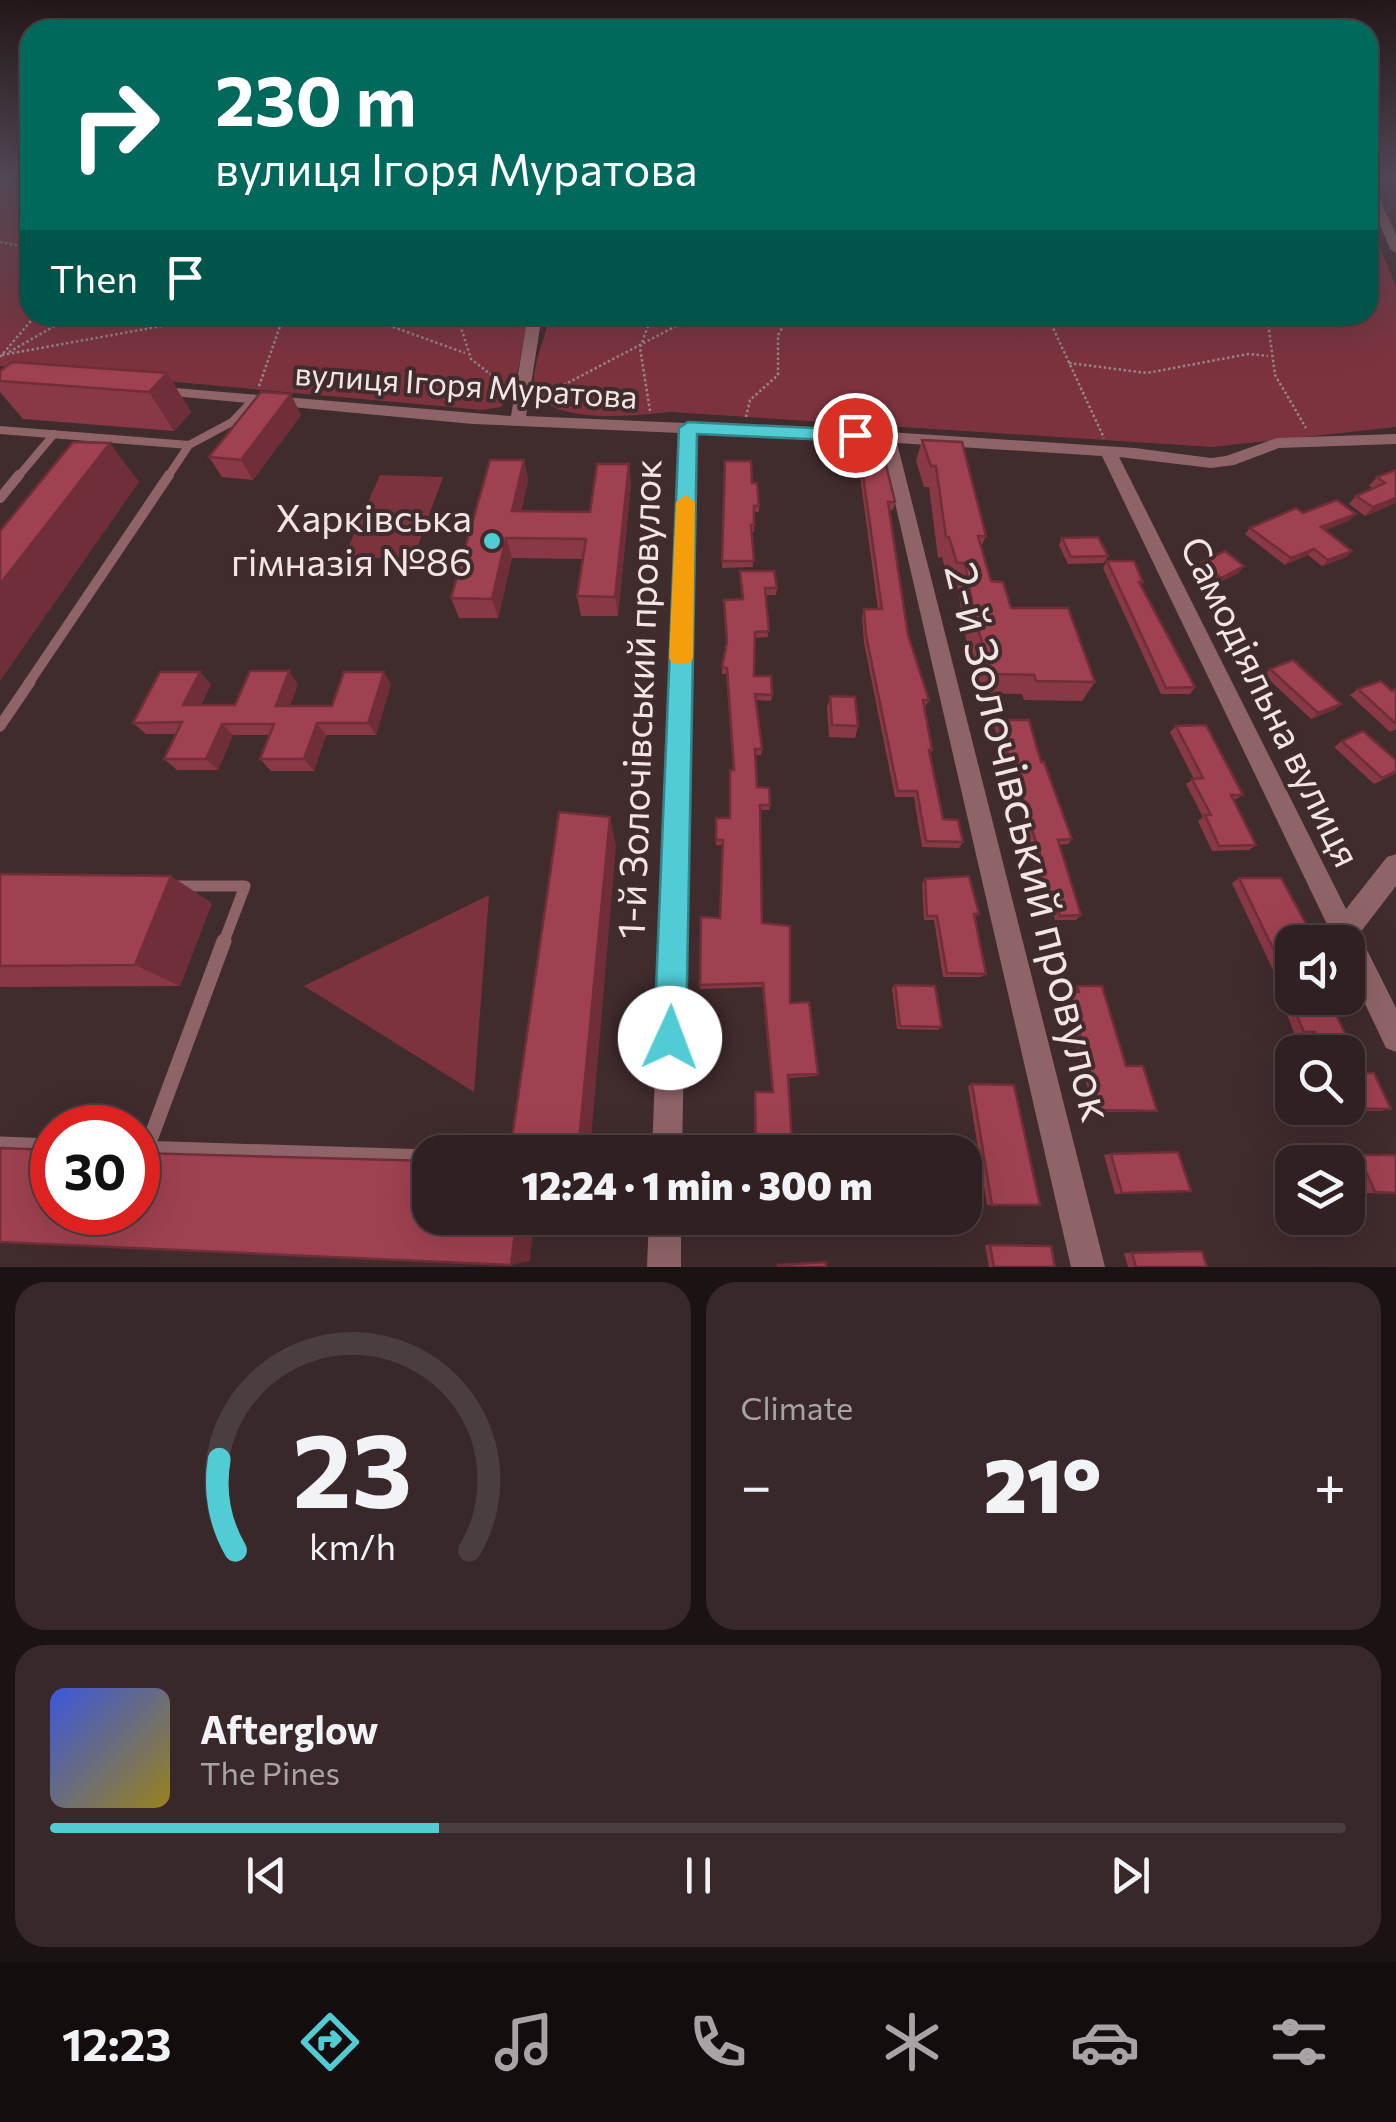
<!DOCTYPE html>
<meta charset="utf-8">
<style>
body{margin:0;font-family:Commissioner,sans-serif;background:#38282a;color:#f1f3f6;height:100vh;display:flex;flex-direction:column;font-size:38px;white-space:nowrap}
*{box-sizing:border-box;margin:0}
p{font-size:32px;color:#a8a3a5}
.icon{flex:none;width:55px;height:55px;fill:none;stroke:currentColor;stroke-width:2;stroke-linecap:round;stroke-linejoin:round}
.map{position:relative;height:1267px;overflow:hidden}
.details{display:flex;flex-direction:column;gap:15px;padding:15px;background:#1a1213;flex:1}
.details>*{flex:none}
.banner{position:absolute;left:20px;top:20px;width:1358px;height:305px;border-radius:30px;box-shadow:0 10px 40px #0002,0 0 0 2px #4b3e40;background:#00695c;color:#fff;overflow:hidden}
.fabs{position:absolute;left:1275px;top:925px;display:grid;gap:20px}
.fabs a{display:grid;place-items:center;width:90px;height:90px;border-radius:20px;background:#302022;box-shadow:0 10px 40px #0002,0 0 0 2px #4b3e40;font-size:50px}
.speed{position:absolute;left:30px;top:1105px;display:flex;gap:20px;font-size:50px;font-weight:700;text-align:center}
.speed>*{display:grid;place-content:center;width:130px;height:130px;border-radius:50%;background:#302022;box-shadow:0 10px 40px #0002,0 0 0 2px #4b3e40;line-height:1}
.speed .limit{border:15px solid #d22;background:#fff;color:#111}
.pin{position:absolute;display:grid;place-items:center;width:85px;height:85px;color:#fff;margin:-42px;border:5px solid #fff;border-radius:50%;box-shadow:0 2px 10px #0007}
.me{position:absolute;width:110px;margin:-55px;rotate:2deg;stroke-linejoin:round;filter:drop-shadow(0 0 8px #0008)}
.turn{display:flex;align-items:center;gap:35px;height:210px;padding:0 30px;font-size:45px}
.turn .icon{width:130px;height:130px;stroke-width:2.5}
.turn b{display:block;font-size:70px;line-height:85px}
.then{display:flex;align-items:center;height:95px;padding:0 30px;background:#0003;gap:20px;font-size:38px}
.big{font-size:75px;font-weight:800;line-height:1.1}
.details .tile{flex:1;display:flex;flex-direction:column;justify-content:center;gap:15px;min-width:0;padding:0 35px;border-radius:30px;background:#38282a}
.details .dial{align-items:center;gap:0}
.dial svg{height:260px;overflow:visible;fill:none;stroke:#4b3e40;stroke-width:7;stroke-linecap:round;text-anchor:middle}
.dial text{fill:#f1f3f6;stroke:none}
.song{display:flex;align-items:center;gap:30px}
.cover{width:120px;height:120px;border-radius:15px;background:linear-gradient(135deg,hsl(230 70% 55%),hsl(50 70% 35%))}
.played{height:10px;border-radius:5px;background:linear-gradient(90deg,#51ccd5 30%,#4b3e40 30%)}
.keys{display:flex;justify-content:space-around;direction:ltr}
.heat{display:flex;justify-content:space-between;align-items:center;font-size:55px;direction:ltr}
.details .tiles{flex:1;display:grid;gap:15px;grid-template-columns:1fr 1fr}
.tile:last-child{grid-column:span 2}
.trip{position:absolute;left:412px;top:1135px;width:570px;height:100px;border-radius:30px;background:#302022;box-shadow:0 10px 40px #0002,0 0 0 2px #4b3e40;font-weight:800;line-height:100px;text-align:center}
.dock{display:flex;height:160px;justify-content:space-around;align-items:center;background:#130d0e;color:#a8a3a5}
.dock .icon{width:70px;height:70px}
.dock .selected{color:#51ccd5}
.dock b{font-size:45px;color:#f1f3f6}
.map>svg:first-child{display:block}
.green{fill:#7d333e}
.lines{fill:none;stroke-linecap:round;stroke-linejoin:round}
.path{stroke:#978587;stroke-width:2.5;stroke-dasharray:2.5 2.5;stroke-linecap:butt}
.lane-far3{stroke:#8f6468;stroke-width:8}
.lane-far2{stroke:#8f6468;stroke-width:10}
.lane-far1{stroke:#8f6468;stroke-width:11}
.lane{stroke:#8f6468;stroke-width:15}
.street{fill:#8f6468;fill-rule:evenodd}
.wall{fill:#893845}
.shaded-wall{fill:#6f2e38}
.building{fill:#9f4150;stroke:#6f2e38;stroke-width:2.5}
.route{fill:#51ccd5;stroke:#35858a;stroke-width:2.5}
.slow{fill:#f59e0b}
.poi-dot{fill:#51ccd5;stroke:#402b2d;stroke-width:4}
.labels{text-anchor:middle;stroke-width:8;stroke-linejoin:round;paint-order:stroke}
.far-street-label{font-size:32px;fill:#f3e5e6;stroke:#402b2d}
.poi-label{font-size:38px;fill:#f3e5e6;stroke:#402b2d;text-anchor:end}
.street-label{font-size:38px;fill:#f3e5e6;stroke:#402b2d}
.near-street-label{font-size:45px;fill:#f3e5e6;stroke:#402b2d}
</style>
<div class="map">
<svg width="1396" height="1267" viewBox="0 0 1396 1267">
<rect width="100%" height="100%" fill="#402b2d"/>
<g class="green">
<path d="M0 180H30V315H529L514 390 501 407 483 410 0 366Z"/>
<path d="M1368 217 1396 287V427L1212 447 670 412C639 415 529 429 534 376 536 357 546 334 550 315H1368Z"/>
<path d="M380 475 443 477 413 559 344 557Z"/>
<path d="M489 895 474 1092 304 986Z"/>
</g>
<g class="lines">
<g class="path">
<path d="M0 242 30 248"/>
<path d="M360 315 465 353"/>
<path d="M457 315 471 359 508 388"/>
<path d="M1047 315 1104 438"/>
<path d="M1267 315 1275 375 1306 428"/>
<path d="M9 352 74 315"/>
<path d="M2 355 223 315"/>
<path d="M0 357 36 315"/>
<path d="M1069 363 1147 373 1248 354 1268 356"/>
<path d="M259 386 284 315"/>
<path d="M537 399 697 315"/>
<path d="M650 411 640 348 652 315"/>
<path d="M746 417 750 400 778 375V335L790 315"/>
</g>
<g class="lane-far3">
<path d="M0 430 189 445 232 422 254 399"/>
<path d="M17 478 54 434"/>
<path d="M167 478 189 445"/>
</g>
<g class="lane-far2">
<path d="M0 498 19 475"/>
<path d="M28 684 169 475"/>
</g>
<g class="lane-far1">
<path d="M0 726 30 682"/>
<path d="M176 886H245L223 944"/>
</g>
<g class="lane">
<path d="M0 1144 52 1146"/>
<path d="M138 1148 430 1157"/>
<path d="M147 1148 224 941"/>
</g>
<g class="street">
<path d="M1368 181 1373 184 1396 235V253L1390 249 1368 196Z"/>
<path d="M528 315H542L526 416 888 432 1135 448 1211 458 1226 456 1277 438 1396 434V444L1279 448 1234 465 1211 468 1119 457 1346 909 1387 857 1396 854V886L1359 934 1396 1008V1052L1386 1048 1348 968V942L1335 941 1102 456 897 443 1105 1267H1071L881 442 696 434 682 1152H652L680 433 473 424 151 394 144 390 151 386 511 416Z"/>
<path d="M649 1218H681V1267H647Z"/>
</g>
</g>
<g class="wall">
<path d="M0 371 167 373 191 412 174 431 23 419 0 392Z"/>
<path d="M301 415 253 480 222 477 209 457Z"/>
<path d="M922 440 986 536 981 547 991 581 1011 608 1095 682 1082 701 1024 700 1022 694 982 693 966 639 957 584H949L942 557 938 558 929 487H924L916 461Z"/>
<path d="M524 460 528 480 521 511 590 512 631 484 618 616H581L577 596 583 559 512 558 498 618H459L451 598Z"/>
<path d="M725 461 752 483 759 506V512H754V532H751L753 567 722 568Z"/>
<path d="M861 461 895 502 893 510H890L908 635 929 700 925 707 932 750 930 755 943 819 963 842 959 848 922 847 914 797H895L864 643 862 616 864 609H878L859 469Z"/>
<path d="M1396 470V503L1365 516 1349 504 1356 496 1373 488 1369 486 1377 477Z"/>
<path d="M1303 513 1350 520 1325 530 1352 551 1346 557 1322 566 1308 555 1285 565 1245 534 1250 528Z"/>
<path d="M1062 538 1108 556 1104 563 1068 564 1059 545Z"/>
<path d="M1107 561 1143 582 1141 585 1195 687 1190 694H1161L1103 568Z"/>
<path d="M1202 562 1239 573 1216 584 1197 568Z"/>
<path d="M740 571 777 588 776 595H765L768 637 755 638 754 676 772 695 771 701 756 700 762 749 761 755H756L757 787 770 805 769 810H760L762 923 790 1003 818 1074 816 1076 789 1078 792 1143 791 1145 774 1144V1152H755L754 1094 755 1092H772L762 987 700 989 701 917 720 918 723 845H716V818H729L733 770 726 674H722V667L742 599Z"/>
<path d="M1270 669 1341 704 1334 710 1311 719 1264 675Z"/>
<path d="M211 684 201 705H235L298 684 290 706H332L391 684 376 735H326L314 771H271L260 759 270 735H233L218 770H177L164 759 176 734H146L133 723Z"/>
<path d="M1358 689 1392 691 1396 689V729L1390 732 1350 695Z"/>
<path d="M830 696 858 726 855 738 829 737 827 708Z"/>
<path d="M997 720 1041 762 1072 839 1068 844 1059 845 1081 915 1076 920H1055L1048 896H1038L1030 869 1037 864 994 726Z"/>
<path d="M1176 726 1243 795 1234 800 1256 845 1249 850 1212 851 1198 821 1203 817 1186 784 1194 779 1170 732Z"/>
<path d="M1342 741 1396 760V773L1374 784 1334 747Z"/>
<path d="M0 874 212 903 180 986 0 987Z"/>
<path d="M1239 878 1292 942V970H1273L1232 883Z"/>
<path d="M925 879 979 914 974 918 986 974 981 977H943L934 920H924L922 883Z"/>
<path d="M895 985 942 1027 938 1030 897 1029 892 988Z"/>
<path d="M1077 986 1126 1066 1157 1111 1149 1112H1094L1063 996 1069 993H1072V990Z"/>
<path d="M1294 1009 1334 1010 1364 1073H1374L1391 1109 1380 1111 1320 1110 1319 1108H1348V1052H1313L1306 1035H1295L1286 1012Z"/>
<path d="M972 1084 1040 1205H987L968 1086Z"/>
<path d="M1111 1154 1183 1192 1115 1194 1104 1155Z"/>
<path d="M1359 1155H1396V1194L1364 1193 1348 1156Z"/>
<path d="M985 1245 1051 1246 1055 1267H989Z"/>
<path d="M1193 1251 1207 1267H1128L1124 1253Z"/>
</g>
<g class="shaded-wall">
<path d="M167 373 191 412 174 431 149 392Z"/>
<path d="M291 394 301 415 253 480 241 460Z"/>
<path d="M110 443 139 482 0 681V584Z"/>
<path d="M524 460 528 480 517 531 512 511Z"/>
<path d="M629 464 631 484 618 616 615 597Z"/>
<path d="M1396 498V503L1365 516 1373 507Z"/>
<path d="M1356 514 1350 520 1316 534 1321 527Z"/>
<path d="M506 538 512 558 498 618 492 599Z"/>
<path d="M1314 549 1308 555 1285 565 1291 558Z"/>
<path d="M1352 551 1346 557 1322 566 1328 560Z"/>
<path d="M1244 566 1239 573 1216 584 1221 578Z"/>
<path d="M289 671 298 684 285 718 276 706Z"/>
<path d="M200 672 211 684 195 717 183 705Z"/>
<path d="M384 672 391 684 376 735 368 723Z"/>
<path d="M1341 704 1334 710 1311 719 1318 713Z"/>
<path d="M317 723 326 735 314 771 304 759Z"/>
<path d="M222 724 233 735 218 770 206 759Z"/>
<path d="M610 817 616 846 590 1152H578Z"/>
<path d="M171 876 212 903 180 986 135 965Z"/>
<path d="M517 1218H534L530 1261 511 1265Z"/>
</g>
<g class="building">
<path d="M12 362 167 373 149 392 0 381V371Z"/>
<path d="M261 392 291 394 241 460 209 457Z"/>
<path d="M922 440 962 442 986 536H978L991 581 1003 582 1011 608H1068L1095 682 1036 681 1034 675 992 674 975 619 965 563H957L949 537H946L936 466H931Z"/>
<path d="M73 442 110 443 0 584V531Z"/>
<path d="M490 460H524L512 511 590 512 597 464H629L615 597 577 596 586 539 506 538 492 599 451 598Z"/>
<path d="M725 461H751L752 483H757L759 506H754V525H751L754 561H722Z"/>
<path d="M861 461H885L895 502H888L908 635 929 700H923L932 750H929L943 819 958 820 963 842 926 841 917 791H898L866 635 864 609H882Z"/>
<path d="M1396 470V498L1373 507 1356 496 1385 483 1377 477Z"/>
<path d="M1337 500 1356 514 1321 527 1352 551 1328 560 1314 549 1291 558 1250 528 1296 508 1303 513Z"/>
<path d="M1098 537 1108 556 1071 557 1062 538Z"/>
<path d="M1225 551 1244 566 1221 578 1202 562Z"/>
<path d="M1107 561H1134L1143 582H1139L1195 687 1166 688Z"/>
<path d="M740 571H774L777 588H765L769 631 755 632 754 676H771L772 695 755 694 762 749H755L757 787 769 788 770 805H760L762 923 790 926V1003L809 1002 818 1074 788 1075 792 1143H774V1152H756L755 1092H773L763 983 700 985 701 917 720 918 723 840H716V818H730V770H734L727 668 722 667 727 642 724 600 743 599Z"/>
<path d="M1293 660 1341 704 1318 713 1270 669Z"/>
<path d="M250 671H289L276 706H332L344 672H384L368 723H317L304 759H260L274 724H222L206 759H164L182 722 133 723 160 672H200L183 705H235Z"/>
<path d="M1381 681 1392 691 1396 689V724L1358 689Z"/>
<path d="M830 696 855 697 858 726 832 725Z"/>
<path d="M997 720H1029L1041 762H1044L1072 839 1058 840 1081 915 1060 916 1053 892H1043L1035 864H1043Z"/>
<path d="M1206 725 1243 795H1231L1256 845 1219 846 1205 815H1211L1192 779 1203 778 1176 726Z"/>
<path d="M1363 731 1396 760V771L1382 778 1342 741Z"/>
<path d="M559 812 610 817 578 1152H510Z"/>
<path d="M0 874 171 876 135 965 0 966Z"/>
<path d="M969 876 979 914H974L986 974 947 973 937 916H927L925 879Z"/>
<path d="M1239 878H1281L1316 942H1292V966L1282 967Z"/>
<path d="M895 985 935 986 942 1027 900 1026Z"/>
<path d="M1077 986H1102L1126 1066H1143L1157 1111 1100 1110 1069 993 1079 992Z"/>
<path d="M1294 1009 1334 1010 1364 1073H1374L1391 1109 1330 1108H1348V1052H1324L1315 1032H1304Z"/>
<path d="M972 1084 1014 1085 1040 1205H992Z"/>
<path d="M0 1148 52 1150V1212H138V1153L430 1161V1218H517L511 1265 0 1242Z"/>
<path d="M1178 1152 1191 1191 1122 1193 1111 1154Z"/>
<path d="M1359 1155H1396V1193L1375 1192Z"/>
<path d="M990 1245 1051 1246 1055 1267H994Z"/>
<path d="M1202 1251 1207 1267H1136L1132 1253Z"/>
<path d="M826 1262V1267H778V1265Z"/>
</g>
<linearGradient id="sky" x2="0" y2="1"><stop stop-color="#231819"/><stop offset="0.5" stop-color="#534a57"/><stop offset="1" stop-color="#534a57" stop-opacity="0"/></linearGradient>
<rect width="1396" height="357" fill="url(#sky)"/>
<path class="route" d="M688 422 855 430 864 435 855 441 697 434 686 1038 682 1050 670 1054 659 1050 654 1038 679 428Z"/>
<path class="slow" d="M686 495 695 502 693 658 689 664H673L669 658 676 502Z"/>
<circle class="poi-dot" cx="492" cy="541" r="10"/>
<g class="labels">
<g class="far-street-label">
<text transform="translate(466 386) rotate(4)" y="11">вулиця Ігоря Муратова</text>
</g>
<g class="poi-label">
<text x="472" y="532">Харківська<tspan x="472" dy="44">гімназія №86</tspan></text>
</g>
<g class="street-label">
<text transform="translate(640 699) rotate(-88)" y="13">1-й Золочівський провулок</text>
<text transform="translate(1270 702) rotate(64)" y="13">Самодіяльна вулиця</text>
</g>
<g class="near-street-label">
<text transform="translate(1029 842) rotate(76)" y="16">2-й Золочівський провулок</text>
</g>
</g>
</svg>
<div class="fabs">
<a><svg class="icon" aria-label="sound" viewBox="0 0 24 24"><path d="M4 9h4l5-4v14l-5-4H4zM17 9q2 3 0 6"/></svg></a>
<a><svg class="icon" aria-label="search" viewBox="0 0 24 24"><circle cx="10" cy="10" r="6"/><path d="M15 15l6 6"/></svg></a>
<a><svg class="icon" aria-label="layers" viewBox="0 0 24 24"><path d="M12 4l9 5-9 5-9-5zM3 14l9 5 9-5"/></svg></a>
</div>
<div class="speed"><div class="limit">30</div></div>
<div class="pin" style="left:855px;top:435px;background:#d93025"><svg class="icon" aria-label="arrive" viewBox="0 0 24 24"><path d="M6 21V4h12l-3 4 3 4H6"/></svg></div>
<svg class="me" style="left:670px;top:1038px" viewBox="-20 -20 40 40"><circle r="19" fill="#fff"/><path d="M0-13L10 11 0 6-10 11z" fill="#51ccd5"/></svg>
<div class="trip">12:24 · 1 min · 300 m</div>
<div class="banner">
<div class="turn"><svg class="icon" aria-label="right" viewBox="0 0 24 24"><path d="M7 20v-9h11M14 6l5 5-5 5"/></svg><div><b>230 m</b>вулиця Ігоря Муратова</div></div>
<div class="then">Then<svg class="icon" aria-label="arrive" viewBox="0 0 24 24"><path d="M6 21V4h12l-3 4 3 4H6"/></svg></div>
</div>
</div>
<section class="details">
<div class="tiles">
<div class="tile dial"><svg viewBox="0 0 100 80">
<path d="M14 69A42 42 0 1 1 86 69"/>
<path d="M14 69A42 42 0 0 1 9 41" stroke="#51ccd5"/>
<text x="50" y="56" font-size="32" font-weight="700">23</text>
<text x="50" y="72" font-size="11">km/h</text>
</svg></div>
<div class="tile"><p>Climate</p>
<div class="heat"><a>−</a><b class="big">21°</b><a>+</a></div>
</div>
<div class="tile">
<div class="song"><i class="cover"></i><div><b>Afterglow</b><p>The Pines</p></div></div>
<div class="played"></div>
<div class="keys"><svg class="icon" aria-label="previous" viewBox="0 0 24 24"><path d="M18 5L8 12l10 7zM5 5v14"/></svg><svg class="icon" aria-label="pause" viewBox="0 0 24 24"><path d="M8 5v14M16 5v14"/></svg><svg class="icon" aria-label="next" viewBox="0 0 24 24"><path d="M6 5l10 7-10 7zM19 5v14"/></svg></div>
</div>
</div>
</section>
<nav class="dock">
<b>12:23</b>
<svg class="icon selected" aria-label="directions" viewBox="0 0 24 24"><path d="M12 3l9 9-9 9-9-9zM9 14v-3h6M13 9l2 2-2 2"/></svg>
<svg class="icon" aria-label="music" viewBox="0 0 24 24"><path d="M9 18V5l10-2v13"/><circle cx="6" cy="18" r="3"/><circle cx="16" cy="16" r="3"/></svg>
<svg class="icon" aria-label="phone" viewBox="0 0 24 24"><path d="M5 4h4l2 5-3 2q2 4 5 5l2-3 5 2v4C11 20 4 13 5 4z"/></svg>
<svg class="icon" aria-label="climate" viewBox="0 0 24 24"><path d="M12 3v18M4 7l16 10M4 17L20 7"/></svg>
<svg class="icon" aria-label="car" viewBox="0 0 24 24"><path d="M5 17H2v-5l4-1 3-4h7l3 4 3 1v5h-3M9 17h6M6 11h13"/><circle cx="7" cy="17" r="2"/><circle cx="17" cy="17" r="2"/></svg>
<svg class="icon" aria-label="filters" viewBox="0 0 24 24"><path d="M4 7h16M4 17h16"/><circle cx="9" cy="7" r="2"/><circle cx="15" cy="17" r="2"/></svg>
</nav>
